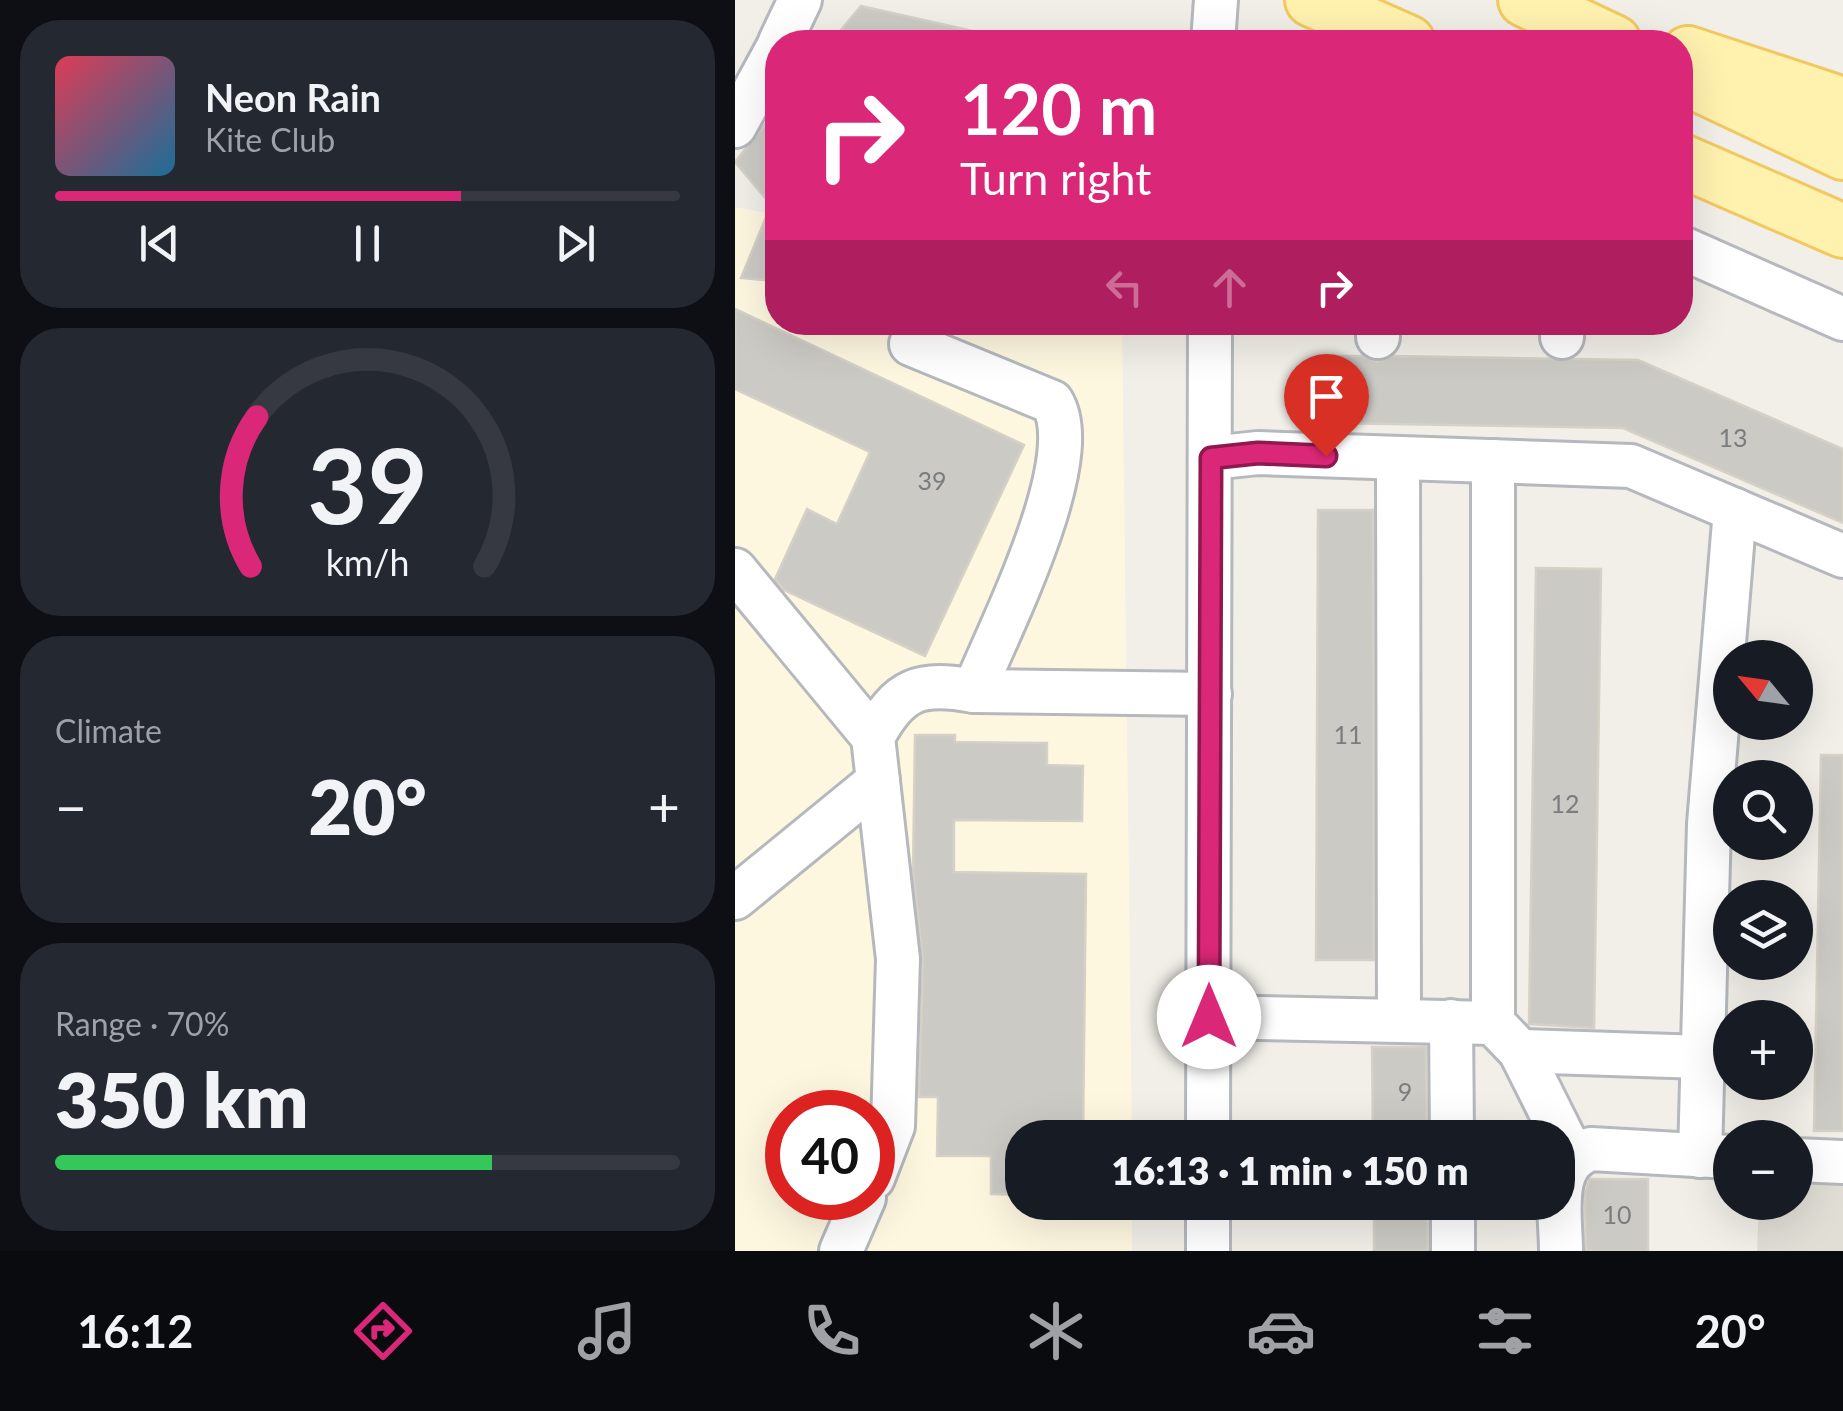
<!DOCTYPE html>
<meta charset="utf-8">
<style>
body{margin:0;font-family:Lato,sans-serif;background:#242831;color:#f1f3f6;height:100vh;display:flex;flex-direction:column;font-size:38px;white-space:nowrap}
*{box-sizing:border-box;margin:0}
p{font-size:32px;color:#9ea1a6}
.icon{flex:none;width:55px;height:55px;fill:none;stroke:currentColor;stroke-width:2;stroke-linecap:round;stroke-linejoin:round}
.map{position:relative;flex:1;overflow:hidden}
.drawer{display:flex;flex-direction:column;gap:20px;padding:20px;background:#0d0f14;width:735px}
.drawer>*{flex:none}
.guide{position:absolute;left:30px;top:30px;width:928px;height:305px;border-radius:40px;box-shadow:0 10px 40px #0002;background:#db2777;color:#fff;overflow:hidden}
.needle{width:65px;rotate:299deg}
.tools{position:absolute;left:978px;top:640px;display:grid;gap:20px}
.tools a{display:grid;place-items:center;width:100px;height:100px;border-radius:50%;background:#171b24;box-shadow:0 10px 40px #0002;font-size:50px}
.speed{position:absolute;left:30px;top:1090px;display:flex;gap:20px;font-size:50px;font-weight:700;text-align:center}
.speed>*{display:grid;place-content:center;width:130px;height:130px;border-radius:50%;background:#171b24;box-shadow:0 10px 40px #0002;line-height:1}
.speed .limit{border:15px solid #d22;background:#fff;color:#111}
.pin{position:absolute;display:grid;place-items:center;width:85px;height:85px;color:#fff;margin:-102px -42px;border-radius:50% 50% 50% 0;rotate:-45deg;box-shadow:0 0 10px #0007}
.pin .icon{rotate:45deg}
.me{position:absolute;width:110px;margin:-55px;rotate:0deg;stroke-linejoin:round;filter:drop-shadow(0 0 8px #0008)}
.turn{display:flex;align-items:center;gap:35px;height:210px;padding:0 30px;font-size:45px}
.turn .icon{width:130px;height:130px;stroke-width:2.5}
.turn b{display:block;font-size:70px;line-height:85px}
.lanes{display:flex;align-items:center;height:95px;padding:0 30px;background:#0003;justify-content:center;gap:50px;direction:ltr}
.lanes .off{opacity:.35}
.big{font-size:75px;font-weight:800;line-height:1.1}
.drawer .widget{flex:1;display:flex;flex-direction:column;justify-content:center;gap:15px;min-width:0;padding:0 35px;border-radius:40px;background:#242831}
.drawer .dial{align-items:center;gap:0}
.dial svg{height:260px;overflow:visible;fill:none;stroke:#363941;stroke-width:7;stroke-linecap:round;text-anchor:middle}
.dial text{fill:#f1f3f6;stroke:none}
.song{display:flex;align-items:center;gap:30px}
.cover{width:120px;height:120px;border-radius:15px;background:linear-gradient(135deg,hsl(350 70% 55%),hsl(200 70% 35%))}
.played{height:10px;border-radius:5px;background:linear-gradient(90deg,#db2777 65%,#363941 65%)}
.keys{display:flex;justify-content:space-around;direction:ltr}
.heat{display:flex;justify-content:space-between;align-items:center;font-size:55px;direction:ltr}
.charge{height:15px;border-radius:8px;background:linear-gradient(90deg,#34c759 70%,#363941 0)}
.trip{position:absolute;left:270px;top:1120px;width:570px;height:100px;border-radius:40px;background:#171b24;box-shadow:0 10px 40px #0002;font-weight:800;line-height:100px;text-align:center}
.tabs{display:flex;height:160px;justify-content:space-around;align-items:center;background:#090b0e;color:#9ea1a6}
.tabs .icon{width:70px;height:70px}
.tabs .current{color:#db2777}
.tabs b{font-size:45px;color:#f1f3f6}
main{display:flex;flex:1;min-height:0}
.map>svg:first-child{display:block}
.commercial{fill:#fef7e0;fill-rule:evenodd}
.education{fill:#e1ded6}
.building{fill:#cccac5;stroke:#d6d1c6;stroke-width:2.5}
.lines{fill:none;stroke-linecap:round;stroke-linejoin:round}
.minor-casing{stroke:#b5b8bc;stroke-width:48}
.major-casing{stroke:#f2c960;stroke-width:58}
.minor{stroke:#fff;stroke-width:42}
.major{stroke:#fff2af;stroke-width:52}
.route-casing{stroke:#8e194d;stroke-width:25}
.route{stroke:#db2777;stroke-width:18}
.labels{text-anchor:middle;stroke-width:8;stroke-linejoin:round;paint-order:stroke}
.number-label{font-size:25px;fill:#7a7d7f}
</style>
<main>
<section class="drawer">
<div class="widget">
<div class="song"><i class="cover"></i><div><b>Neon Rain</b><p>Kite Club</p></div></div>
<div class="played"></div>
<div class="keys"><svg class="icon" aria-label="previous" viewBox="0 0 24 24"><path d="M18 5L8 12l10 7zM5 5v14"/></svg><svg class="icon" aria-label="pause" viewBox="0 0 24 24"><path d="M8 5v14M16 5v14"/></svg><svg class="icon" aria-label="next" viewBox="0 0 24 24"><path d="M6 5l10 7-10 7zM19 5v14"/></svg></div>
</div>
<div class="widget dial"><svg viewBox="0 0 100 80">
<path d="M14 69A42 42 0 1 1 86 69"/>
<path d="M14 69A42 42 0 0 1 16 23" stroke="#db2777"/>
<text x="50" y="56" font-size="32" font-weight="700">39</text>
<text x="50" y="72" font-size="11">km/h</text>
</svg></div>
<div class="widget"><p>Climate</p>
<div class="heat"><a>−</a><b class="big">20°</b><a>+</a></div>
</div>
<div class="widget"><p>Range · 70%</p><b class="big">350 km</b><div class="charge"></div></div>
</section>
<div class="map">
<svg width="1108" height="1251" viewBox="0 0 1108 1251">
<rect width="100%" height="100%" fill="#f1efe8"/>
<path class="commercial" d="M0 207 42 215V322L387 323 397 1137 288 1138V1202L397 1203V1251H0ZM52 1112H138V1198H52Z"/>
<path class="education" d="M1060 1170 1108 1172V1251H1022L1024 1203 1060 1202Z"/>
<g class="building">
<path d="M126 6 242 32 241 42H96Z"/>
<path d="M42 109V281L6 278 36 205 0 162Z"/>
<path d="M0 309 289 445 190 656 49 590 40 579 72 509 102 524 135 452 0 389Z"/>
<path d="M599 356H628L642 362 658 356 903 360 1108 449V523L888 428 597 423Z"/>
<path d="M583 510H638L639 960H581Z"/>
<path d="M801 568 866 569 859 1028 794 1024Z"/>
<path d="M180 735H220V742L312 743V765L348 766 347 821 219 820V872L351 874 348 1138H288V1195L256 1194V1156H202L203 1097H184L188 960 178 872Z"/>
<path d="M1086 755H1108V1131H1079Z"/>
<path d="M637 1047H691L692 1138H638Z"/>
<path d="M855 1179H913V1251H851L850 1194Z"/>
<rect x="639" y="1202" width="54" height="49"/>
</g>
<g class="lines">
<defs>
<g id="minor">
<path d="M45 42 65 0"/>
<path d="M478 42 481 0"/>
<path d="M0 126 42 49"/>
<path d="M945 247 1108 319"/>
<path d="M643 337V322"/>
<path d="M827 337 828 322"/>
<path d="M176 344 317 402C352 459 264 629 239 691"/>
<path d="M476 458 523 453 896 466 1108 556"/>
<path d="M663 458 664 1018"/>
<path d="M758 461V1023"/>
<path d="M0 570 138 737"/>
<path d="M0 898 143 781"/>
<path d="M474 1017 758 1023 785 1051 968 1057"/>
<path d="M716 1021 717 1138"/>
<path d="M785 1051 837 1155"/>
<path d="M473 1138 475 322"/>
<path d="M965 1156 974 824 1000 510"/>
<path d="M1060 1160 1108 1162"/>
<path d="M138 1178 158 1126 163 959 138 737C164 688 185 681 239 691L475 694"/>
<path d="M718 1202V1251"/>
<path d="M106 1251 129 1198"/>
<path d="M473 1251V1202"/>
<path d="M826 1251C826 1214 814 1163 856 1149L995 1157"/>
</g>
<g id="major">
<path d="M577 0 673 42"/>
<path d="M790 0 879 42"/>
<path d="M953 53 1108 104"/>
<path d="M945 76 1108 153"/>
<path d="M945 160 1108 231"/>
</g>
</defs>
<use href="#minor" class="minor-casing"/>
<use href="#major" class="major-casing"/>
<use href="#minor" class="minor"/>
<use href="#major" class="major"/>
</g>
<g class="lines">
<defs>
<path id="route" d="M474 1017 476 458 523 453 591 456"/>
</defs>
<use href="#route" class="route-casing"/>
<use href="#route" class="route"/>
</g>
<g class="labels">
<g class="number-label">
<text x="998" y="447">13</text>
<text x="197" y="490">39</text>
<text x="613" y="744">11</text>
<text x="830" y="813">12</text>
<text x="670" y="1101">9</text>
<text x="882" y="1224">10</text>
</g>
</g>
</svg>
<div class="tools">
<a><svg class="needle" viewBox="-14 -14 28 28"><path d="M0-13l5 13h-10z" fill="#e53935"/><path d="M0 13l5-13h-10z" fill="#9ea1a6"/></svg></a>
<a><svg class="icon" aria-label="search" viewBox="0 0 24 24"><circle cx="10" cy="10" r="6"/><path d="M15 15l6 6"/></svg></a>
<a><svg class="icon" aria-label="layers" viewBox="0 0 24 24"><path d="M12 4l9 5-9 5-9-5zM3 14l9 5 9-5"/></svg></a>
<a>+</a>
<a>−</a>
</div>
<div class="speed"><div class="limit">40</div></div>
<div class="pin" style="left:591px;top:456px;background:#d93025"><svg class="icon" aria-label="arrive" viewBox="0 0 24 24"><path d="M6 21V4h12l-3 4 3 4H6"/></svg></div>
<svg class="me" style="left:474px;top:1017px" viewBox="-20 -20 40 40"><circle r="19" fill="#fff"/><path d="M0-13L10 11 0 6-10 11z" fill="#db2777"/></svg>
<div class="trip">16:13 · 1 min · 150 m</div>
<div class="guide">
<div class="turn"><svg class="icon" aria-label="right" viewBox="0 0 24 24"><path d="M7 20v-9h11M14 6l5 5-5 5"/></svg><div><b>120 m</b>Turn right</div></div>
<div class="lanes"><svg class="icon off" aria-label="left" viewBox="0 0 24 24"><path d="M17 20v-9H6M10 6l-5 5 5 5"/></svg><svg class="icon off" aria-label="ahead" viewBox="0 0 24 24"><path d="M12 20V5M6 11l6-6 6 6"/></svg><svg class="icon" aria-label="right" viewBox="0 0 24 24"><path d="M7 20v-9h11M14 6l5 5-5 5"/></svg></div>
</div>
</div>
</main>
<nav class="tabs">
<b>16:12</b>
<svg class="icon current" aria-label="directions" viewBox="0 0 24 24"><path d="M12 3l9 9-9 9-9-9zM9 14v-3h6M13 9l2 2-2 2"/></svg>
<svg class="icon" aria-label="music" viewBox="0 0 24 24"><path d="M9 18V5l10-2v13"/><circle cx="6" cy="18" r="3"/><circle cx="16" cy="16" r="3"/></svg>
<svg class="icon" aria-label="phone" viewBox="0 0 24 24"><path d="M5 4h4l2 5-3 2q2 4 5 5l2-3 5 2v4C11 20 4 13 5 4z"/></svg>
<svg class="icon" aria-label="climate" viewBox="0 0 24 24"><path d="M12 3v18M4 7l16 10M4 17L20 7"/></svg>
<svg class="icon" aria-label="car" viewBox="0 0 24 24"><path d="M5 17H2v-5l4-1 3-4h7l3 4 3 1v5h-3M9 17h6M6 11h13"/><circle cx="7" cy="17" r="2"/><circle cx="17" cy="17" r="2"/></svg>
<svg class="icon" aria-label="filters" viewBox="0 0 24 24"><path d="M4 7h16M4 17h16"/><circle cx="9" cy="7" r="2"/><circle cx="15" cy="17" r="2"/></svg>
<b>20°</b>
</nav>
